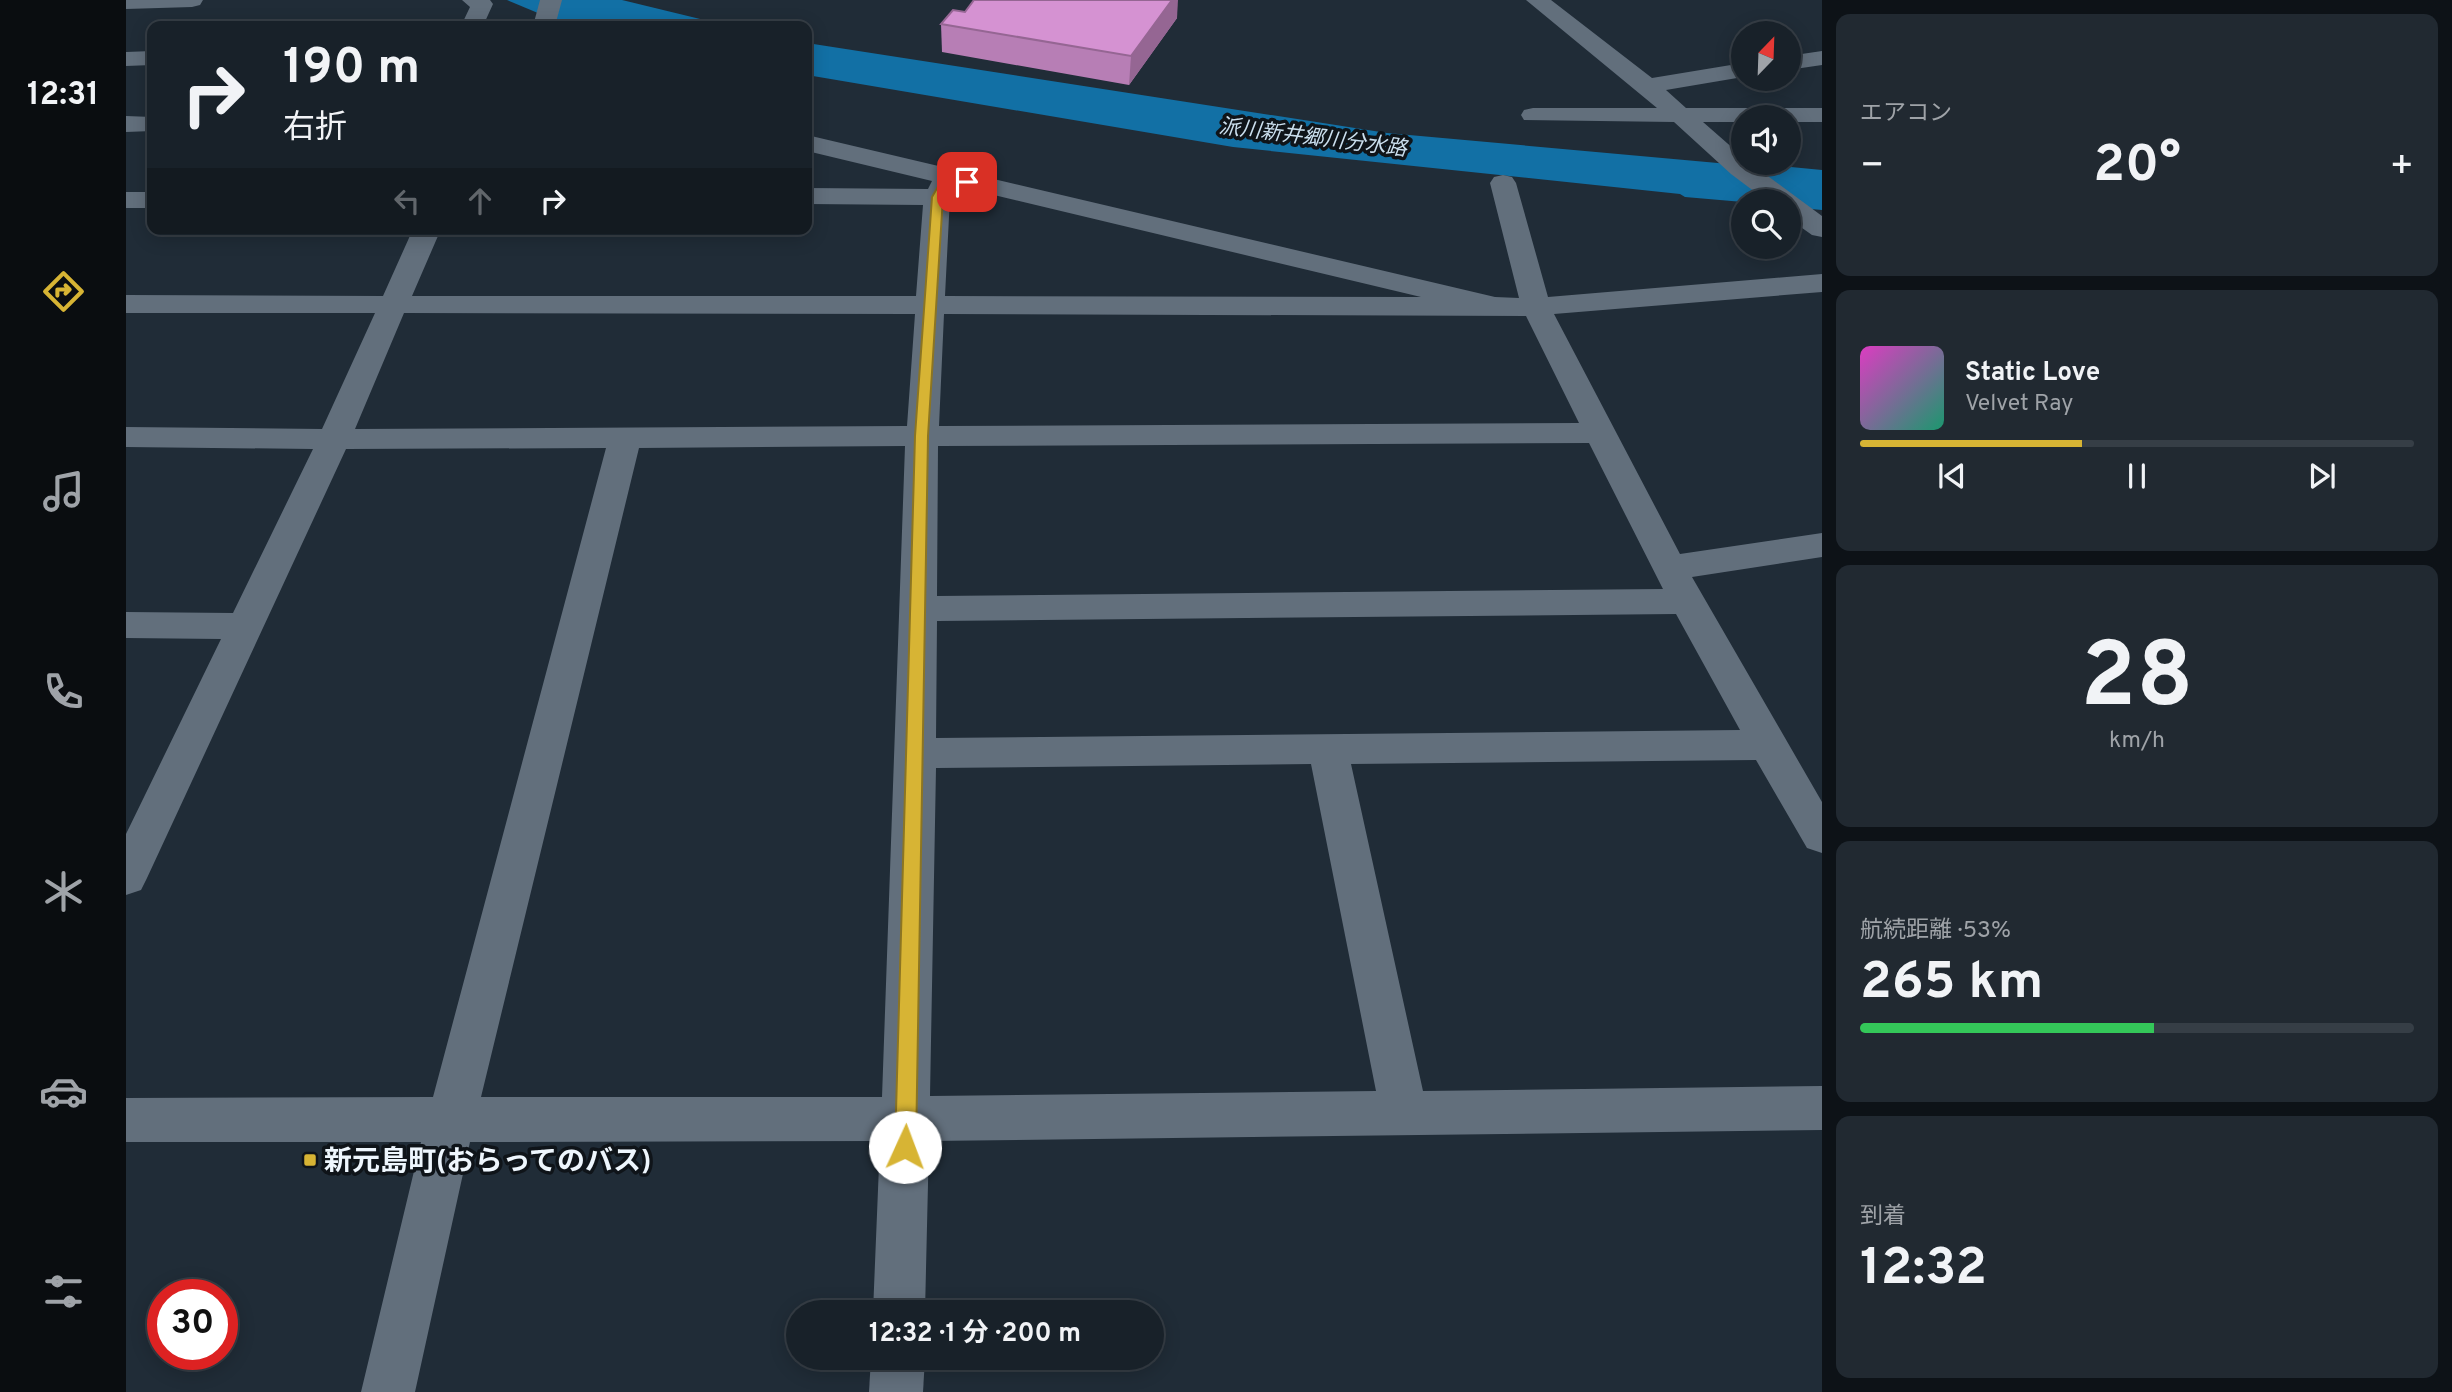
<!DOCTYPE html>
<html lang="ja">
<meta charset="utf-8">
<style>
body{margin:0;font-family:Overpass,"Noto Sans JP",sans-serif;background:#212931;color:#f1f3f6;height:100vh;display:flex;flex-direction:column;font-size:26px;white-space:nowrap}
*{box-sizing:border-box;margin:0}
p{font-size:23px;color:#9fa3a8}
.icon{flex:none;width:38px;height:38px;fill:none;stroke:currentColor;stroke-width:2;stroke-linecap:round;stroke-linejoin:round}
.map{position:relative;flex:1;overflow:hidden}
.side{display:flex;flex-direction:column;gap:14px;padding:14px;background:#0d1217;width:630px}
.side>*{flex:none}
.hud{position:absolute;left:21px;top:21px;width:665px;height:214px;border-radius:14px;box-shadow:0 4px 18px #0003,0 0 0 2px #363e46;background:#182129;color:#f1f3f6;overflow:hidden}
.needle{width:46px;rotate:23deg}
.tools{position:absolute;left:1605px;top:21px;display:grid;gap:14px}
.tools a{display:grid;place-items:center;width:70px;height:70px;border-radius:50%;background:#182129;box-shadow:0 4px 18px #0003,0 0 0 2px #363e46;font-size:35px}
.speed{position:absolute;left:21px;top:1279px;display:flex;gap:14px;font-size:35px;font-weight:700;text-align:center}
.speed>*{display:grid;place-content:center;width:91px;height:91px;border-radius:50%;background:#182129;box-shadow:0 4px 18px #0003,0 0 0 2px #363e46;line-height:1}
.speed .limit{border:10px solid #d22;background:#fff;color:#111}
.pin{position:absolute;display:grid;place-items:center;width:60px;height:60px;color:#fff;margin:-30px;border-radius:14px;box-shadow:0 4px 10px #0006}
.me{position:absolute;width:77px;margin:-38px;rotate:2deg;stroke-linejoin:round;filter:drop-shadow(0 0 5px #0008)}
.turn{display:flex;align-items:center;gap:24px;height:147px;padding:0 21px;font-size:32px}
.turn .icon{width:91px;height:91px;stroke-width:2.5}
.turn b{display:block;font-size:49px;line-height:60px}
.lanes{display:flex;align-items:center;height:66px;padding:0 21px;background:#0003;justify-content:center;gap:35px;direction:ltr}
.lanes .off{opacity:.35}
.big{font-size:52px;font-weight:700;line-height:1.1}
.side .tile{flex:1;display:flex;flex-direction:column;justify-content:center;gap:10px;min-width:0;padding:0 24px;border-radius:14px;background:#212931}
.side .dial{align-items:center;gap:0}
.dial b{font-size:91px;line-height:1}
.song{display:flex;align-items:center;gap:21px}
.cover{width:84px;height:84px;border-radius:10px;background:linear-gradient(135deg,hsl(310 70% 55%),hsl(160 70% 35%))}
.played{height:7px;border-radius:4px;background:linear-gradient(90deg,#d7b434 40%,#363e46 40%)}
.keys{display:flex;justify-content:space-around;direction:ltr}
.heat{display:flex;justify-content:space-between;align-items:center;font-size:38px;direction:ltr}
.charge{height:10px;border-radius:5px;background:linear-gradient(90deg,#34c759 53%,#363e46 0)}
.trip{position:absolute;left:660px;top:1300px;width:378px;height:70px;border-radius:35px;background:#182129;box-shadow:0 4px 18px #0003,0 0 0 2px #363e46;font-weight:700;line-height:70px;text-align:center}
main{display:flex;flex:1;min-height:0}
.menu{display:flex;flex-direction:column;width:126px;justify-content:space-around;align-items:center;background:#0a0d10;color:#9fa3a8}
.menu .icon{width:49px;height:49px}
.menu .on{color:#d7b434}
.menu b{font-size:32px;color:#f1f3f6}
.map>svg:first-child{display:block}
.water{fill:#1270a5}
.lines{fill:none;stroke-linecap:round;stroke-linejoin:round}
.minor{fill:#626f7c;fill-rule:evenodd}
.wall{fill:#b77eb5}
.shaded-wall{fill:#956693}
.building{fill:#d592d2;stroke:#956693;stroke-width:2}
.route{fill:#d7b434;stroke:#8c7522;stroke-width:2}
.poi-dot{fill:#d7b434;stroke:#0f1419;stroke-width:2.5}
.labels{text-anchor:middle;stroke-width:7;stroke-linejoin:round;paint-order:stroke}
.far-water-label{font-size:21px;font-style:italic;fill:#cbdfee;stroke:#0f1419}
.near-poi-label{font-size:28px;font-weight:bold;fill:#eef6fd;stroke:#0f1419;text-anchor:start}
</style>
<main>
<nav class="menu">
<b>12:31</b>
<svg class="icon on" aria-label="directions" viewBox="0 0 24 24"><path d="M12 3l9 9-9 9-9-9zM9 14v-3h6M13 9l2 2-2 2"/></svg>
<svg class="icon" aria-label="music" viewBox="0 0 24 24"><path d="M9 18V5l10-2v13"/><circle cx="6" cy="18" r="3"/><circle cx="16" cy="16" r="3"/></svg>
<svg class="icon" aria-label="phone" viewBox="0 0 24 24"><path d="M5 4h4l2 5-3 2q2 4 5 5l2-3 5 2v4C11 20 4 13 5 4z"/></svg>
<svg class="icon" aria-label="climate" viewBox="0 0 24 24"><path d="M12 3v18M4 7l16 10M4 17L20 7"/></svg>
<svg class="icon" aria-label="car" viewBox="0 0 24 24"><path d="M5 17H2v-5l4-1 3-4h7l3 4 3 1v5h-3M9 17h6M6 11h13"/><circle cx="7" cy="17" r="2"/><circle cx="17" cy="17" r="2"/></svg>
<svg class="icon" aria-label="filters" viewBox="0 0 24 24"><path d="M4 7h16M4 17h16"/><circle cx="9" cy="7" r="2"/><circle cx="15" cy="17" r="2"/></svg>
</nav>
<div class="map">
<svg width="1696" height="1392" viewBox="0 0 1696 1392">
<rect width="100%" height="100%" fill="#202c37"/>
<g class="water">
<path d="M381 0H496L603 26H443Z"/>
<path d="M681 43 1261 133 1636 167 1634 164 1696 170V210L1663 207 1662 201 1617 202 1559 197 1554 194 1107 147 681 75Z"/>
</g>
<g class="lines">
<g class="minor">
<path d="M0 0H77L74 5 66 7 0 9Z"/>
<path d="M336 0H364L367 4 357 26H335L344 7Z"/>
<path d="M414 0H436L429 26H407Z"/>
<path d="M1400 0H1425L1526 78 1617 63V77L1540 90 1560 108H1696V122H1662V117H1617V122H1577L1617 157V163H1624L1696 216V237L1686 235 1662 218V201H1641L1605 174 1548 122 1398 120 1395 115 1398 110 1407 108H1531Z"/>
<path d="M26 51V65L0 66V52Z"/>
<path d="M1696 51V65L1662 70V56Z"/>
<path d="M0 116 26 117V131L0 132Z"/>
<path d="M681 135 1369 297 1393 298 1364 183 1368 177 1377 175 1386 177 1390 183 1422 297 1696 274V292L1428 314 1554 554 1696 533V557L1566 577 1696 802V853L1681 848 1630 760 1225 764 1297 1091 1696 1086V1130L803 1141 799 1312H747L754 1141 344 1142 289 1392H235L295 1142H0V1098L307 1097 480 448 220 449 21 878 15 890 0 895V834L95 639 0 638V612L107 613 187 449 0 447V427L196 429 249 313H0V295L257 296 287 229H315L286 296H790L797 205 681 204V188L802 189 806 181 681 151ZM830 186 1295 297 819 296 824 197ZM278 313 789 314 781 426 229 429ZM818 314 1400 316 1453 423 813 426ZM1463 443 1537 589 811 596 812 446ZM779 446 756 1097H355L513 448ZM1550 614 1614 730 810 738 811 621ZM1185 764 1250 1091 804 1096 810 768Z"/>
<rect x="0" y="192" width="26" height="16"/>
<path d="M745 1358H799L797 1392H743Z"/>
</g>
</g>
<path class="wall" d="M839 12 1051 18 1003 85 816 52 815 24Z"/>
<path class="shaded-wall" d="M1046 0H1052L1051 18 1003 85 1005 56Z"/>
<path class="building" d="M848 0H1046L1005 56 815 24 827 10 839 12Z"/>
<path class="route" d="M821 175 847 182 841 185 825 182 817 197 802 436 790 1147 787 1153 779 1156 772 1153 769 1147 789 436 806 197 818 176Z"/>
<rect class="poi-dot" x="177" y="1153" width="14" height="14" rx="3.5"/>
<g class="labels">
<g class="far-water-label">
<text transform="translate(1187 137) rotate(7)" y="7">派川新井郷川分水路</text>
</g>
<g class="near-poi-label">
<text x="198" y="1170">新元島町(おらってのバス)</text>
</g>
</g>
</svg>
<div class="tools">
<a><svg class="needle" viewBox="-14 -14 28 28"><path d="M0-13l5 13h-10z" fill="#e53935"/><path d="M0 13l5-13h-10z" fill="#9fa3a8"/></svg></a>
<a><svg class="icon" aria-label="sound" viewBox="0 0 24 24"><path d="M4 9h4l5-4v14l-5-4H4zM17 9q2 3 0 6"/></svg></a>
<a><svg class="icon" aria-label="search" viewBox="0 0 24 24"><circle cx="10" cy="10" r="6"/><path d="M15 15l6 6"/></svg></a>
</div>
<div class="speed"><div class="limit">30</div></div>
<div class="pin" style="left:841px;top:182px;background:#d93025"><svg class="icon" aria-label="arrive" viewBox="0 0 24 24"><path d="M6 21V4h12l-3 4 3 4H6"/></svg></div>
<svg class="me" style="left:779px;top:1147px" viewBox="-20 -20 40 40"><circle r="19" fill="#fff"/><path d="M0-13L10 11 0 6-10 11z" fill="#d7b434"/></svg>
<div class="trip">12:32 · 1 分 · 200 m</div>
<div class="hud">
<div class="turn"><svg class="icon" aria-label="right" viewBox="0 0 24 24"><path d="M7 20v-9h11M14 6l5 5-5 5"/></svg><div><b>190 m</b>右折</div></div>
<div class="lanes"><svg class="icon off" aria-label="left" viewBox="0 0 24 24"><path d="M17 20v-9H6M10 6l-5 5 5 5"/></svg><svg class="icon off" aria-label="ahead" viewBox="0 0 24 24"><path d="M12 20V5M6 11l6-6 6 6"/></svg><svg class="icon" aria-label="right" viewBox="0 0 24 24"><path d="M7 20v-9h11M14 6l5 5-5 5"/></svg></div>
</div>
</div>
<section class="side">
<div class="tile"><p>エアコン</p>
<div class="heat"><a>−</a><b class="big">20°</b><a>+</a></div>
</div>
<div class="tile">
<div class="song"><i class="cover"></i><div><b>Static Love</b><p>Velvet Ray</p></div></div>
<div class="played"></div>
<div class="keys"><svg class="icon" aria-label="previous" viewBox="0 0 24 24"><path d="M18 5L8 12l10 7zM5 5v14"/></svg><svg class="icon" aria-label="pause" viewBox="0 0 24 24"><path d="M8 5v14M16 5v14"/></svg><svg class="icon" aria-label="next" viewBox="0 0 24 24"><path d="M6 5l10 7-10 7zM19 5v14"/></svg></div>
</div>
<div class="tile dial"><b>28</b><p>km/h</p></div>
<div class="tile"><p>航続距離 · 53%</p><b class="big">265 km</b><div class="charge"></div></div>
<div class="tile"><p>到着</p><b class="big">12:32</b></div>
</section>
</main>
